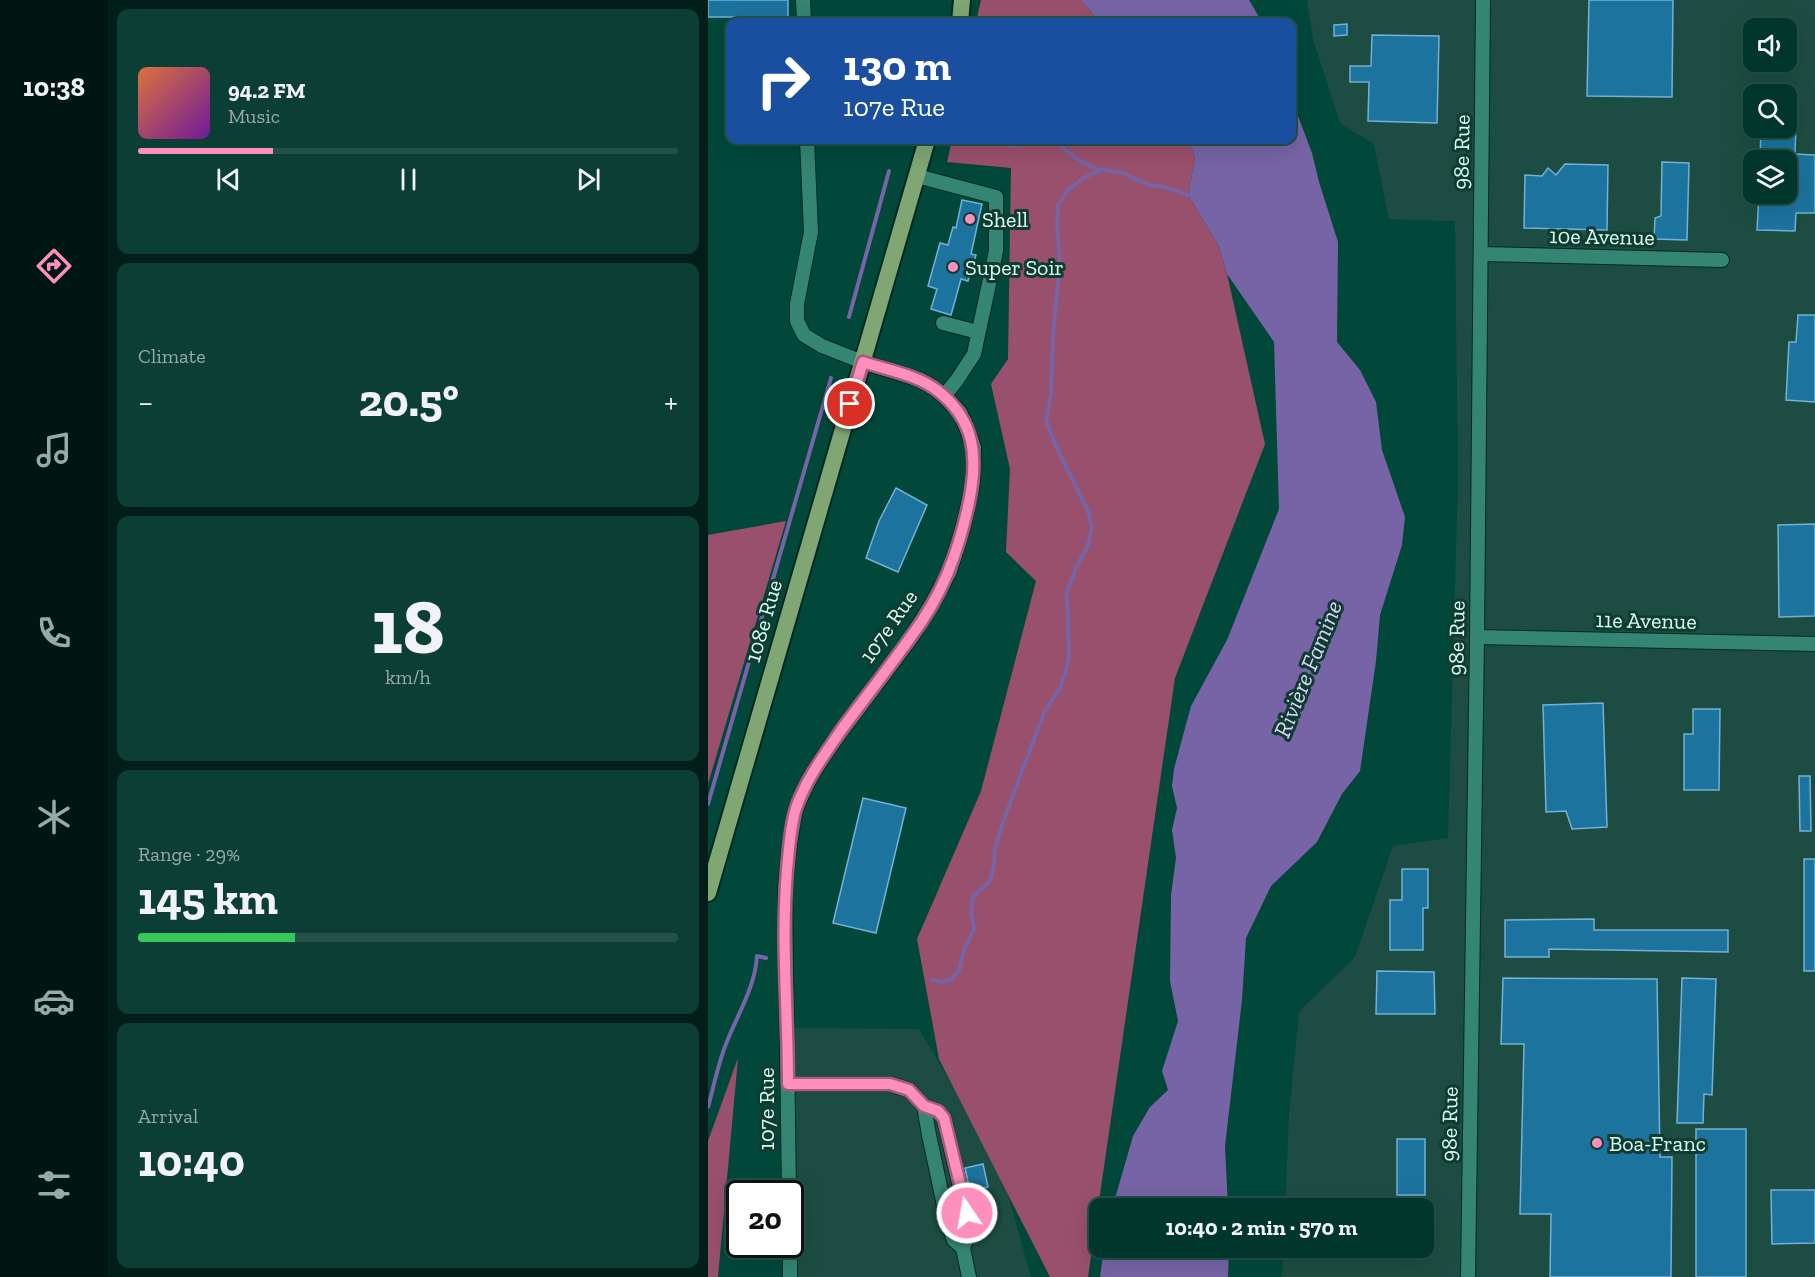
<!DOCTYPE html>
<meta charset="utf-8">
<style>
body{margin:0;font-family:"Zilla Slab",serif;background:#0b3e34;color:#f1f3f6;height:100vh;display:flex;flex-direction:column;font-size:22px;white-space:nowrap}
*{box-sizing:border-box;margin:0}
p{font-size:20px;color:#96aba9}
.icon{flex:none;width:33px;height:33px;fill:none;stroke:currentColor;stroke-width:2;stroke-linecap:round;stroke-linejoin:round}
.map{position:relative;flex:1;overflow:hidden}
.details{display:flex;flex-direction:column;gap:9px;padding:9px;background:#011e18;width:600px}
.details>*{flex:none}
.hud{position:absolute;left:18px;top:18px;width:570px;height:126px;border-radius:12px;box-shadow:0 6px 24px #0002,0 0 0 2px #235048;background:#1a4fa0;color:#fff;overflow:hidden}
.tools{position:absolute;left:1035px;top:18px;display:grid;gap:12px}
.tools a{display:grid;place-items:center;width:54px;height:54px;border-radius:12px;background:#01362c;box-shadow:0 6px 24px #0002,0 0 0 2px #235048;font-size:30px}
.speed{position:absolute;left:18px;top:1180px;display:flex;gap:12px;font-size:30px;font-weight:700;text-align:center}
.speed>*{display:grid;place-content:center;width:78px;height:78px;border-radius:50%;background:#01362c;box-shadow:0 6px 24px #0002,0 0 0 2px #235048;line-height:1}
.speed .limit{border:3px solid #111;border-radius:9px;background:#fff;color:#111}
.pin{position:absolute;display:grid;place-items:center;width:51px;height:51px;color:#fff;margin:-26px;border:3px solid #fff;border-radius:50%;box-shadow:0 2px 6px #0007}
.me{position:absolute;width:66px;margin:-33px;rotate:348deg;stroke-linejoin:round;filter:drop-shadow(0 0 4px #0008)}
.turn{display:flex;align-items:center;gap:21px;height:126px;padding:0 18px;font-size:27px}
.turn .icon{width:78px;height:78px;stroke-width:2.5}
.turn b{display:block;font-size:42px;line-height:51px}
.big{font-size:45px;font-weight:700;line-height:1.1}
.details .tile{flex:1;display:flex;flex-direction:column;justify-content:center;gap:9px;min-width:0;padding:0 21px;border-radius:12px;background:#0b3e34}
.details .dial{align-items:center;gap:0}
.dial b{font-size:78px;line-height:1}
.song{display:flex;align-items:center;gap:18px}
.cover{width:72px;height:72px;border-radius:9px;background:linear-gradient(135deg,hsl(20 70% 55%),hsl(280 70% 35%))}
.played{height:6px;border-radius:3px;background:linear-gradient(90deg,#fe8ebb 25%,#235048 25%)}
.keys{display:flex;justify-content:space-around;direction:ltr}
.heat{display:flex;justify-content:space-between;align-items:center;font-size:33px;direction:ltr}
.charge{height:9px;border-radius:4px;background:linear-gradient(90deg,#34c759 29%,#235048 0)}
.trip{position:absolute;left:381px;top:1198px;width:345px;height:60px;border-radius:12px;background:#01362c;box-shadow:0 6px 24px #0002,0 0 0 2px #235048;font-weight:700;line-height:60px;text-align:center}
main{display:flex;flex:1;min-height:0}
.tab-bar{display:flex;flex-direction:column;width:108px;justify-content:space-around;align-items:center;background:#001612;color:#96aba9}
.tab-bar .icon{width:42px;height:42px}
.tab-bar .selected{color:#fe8ebb}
.tab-bar b{font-size:27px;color:#f1f3f6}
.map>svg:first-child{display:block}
.built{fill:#1d4d42;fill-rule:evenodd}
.forest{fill:#99506d}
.water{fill:#7664a6}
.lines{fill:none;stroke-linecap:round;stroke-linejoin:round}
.stream{stroke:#7664a6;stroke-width:4}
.building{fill:#1c739e;stroke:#73b1d6;stroke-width:1.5}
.minor-casing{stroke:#002b22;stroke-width:16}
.major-casing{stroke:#002b22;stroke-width:20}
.minor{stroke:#348572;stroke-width:14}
.major{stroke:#7fa673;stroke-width:16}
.route-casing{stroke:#a55c7a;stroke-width:15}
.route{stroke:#fe8ebb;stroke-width:10}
.poi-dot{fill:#fe8ebb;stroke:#0f3b31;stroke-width:2}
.labels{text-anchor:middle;stroke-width:6;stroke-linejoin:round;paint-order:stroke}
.street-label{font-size:22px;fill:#d9fff3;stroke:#0f3b31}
.poi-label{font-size:22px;fill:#d9fff3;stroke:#0f3b31;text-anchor:start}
.water-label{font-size:24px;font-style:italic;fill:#dbd3f9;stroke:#0f3b31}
</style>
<main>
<nav class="tab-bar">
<b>10:38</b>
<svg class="icon selected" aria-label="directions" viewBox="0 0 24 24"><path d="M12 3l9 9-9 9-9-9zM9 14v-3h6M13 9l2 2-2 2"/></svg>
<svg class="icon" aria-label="music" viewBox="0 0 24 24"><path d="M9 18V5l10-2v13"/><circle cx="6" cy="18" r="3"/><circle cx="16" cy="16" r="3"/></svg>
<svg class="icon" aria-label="phone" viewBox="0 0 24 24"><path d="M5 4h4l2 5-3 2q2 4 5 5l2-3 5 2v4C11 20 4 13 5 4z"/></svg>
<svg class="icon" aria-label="climate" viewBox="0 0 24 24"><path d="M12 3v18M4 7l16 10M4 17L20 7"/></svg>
<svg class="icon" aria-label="car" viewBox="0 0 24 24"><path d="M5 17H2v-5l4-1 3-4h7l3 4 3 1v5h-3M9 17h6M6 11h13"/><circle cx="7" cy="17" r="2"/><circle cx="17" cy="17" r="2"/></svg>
<svg class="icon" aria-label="filters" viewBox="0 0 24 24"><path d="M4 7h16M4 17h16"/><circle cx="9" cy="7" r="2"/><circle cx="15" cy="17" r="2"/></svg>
</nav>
<section class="details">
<div class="tile">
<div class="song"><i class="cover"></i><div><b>94.2 FM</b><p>Music</p></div></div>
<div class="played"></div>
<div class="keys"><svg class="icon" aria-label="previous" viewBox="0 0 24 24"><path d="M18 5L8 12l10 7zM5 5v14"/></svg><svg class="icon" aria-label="pause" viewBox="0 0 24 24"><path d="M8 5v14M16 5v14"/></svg><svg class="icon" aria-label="next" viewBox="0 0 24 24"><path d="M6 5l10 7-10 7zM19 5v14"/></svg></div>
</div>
<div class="tile"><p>Climate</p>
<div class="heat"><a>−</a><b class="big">20.5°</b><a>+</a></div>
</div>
<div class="tile dial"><b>18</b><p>km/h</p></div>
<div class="tile"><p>Range · 29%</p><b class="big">145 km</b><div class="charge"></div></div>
<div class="tile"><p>Arrival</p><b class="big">10:40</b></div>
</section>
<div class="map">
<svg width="1107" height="1277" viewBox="0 0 1107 1277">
<rect width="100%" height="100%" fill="#01483b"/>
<g class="built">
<path d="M599 0H1107V1277H574L575 1248H716V1209H577L581 1115 591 1012 647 957 685 846 740 838 750 480 747 221 681 219 666 144 632 123 605 39ZM1046 28H1078V62H1046ZM1046 94H1078V128H1046ZM1046 160H1078V194H1046Z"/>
<path d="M81 1028 211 1029 292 1166 323 1277H86Z"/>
</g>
<g class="forest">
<path d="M273 0H373L391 22H268Z"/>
<path d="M244 140H481L487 158 480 195 510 245 519 274 557 444 467 678 380 1277H342L231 1059 209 939 273 791 328 581 298 552 302 469 283 384 300 359 303 168 239 162Z"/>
<path d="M78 521 0 784V535Z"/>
<path d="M30 1058 10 1277H0V1141Z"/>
</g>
<g class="water">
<path d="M373 0H541L554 22H391Z"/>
<path d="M584 100 604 153 611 182 630 242 629 342 652 370 668 402 674 450 697 517 694 545 672 615 668 661 652 771 634 794 609 842 563 886 538 938 534 1000 517 1146 520 1209H404L425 1136 442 1107 460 1090 454 1071 470 1021 462 981 463 895 468 858 464 830 469 808 464 786 466 769 483 706 519 640 571 509 566 342 519 274 510 245 480 195 487 158 481 140H584Z"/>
<path d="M396 1248H521L520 1277H392Z"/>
</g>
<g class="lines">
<g class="stream">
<path d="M289 140 305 146 339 140"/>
<path d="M345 140 369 159 388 169 412 172 441 185 457 187 480 195H483"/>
<path d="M141 317 181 171"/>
<path d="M0 804 123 378"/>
<path d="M224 980 234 982 244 979 251 970 256 950 266 929 263 912 265 897 282 881 286 866 287 849 295 822 336 713 353 686 361 659 359 592 367 570 380 545 384 527 380 511 347 444 338 421 343 394 345 333 352 262 349 226 350 205 360 190 374 179 394 169"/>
<path d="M0 1107C6 1086 10 1064 18 1044 29 1015 47 988 49 956L58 958"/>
</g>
</g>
<g class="building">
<rect x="0" y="0" width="80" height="17"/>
<path d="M881 0H965L964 97 879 96Z"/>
<path d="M639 24V35L626 36V25Z"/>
<path d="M664 35 731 36 729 123 660 121 661 82H642V66H663Z"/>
<path d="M1078 99H1089L1087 154 1107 155V213H1088L1087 231 1049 230 1051 194H1078V160H1052L1053 128H1078Z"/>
<path d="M954 162 981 163 979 240 946 239 947 218 953 216Z"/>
<path d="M857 164 900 165 899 230 816 228 817 175 834 176 840 168 848 175Z"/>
<path d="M254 200 274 204 263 254 268 255 260 281 253 279 243 315 223 309 229 289 220 286 232 243 240 245 245 227 248 228Z"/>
<path d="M1090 315H1107V402L1078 400 1081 342H1088Z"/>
<path d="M188 488 219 505 190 572 158 558 171 521Z"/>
<path d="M1107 524V616L1071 617 1070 525Z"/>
<path d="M895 703 899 827 864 829 858 811 838 812 835 705Z"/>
<path d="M985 709H1012L1011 790H976V734H985Z"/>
<path d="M1091 776H1102L1103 831H1092Z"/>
<path d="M155 798 198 808 168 933 125 923Z"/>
<rect x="1096" y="859" width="11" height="112"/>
<path d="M694 869H720V908H715V950H682V900H694Z"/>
<path d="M886 919V930H1020V952L841 949V957H797V920Z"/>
<path d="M669 971 726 972 727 1014H668Z"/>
<path d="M795 978 949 979 952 1157H964L963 1277H842L843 1214H812L816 1044H793Z"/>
<path d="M974 978 1008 979 1004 1095 996 1094 995 1123H969Z"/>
<rect x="988" y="1129" width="50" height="148"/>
<rect x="689" y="1139" width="28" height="56"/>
<path d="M275 1164 280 1187 262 1191 257 1168Z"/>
<path d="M1063 1190H1107V1243L1064 1244Z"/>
</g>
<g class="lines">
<defs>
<g id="minor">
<path d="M95 0 96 22"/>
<path d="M209 176 288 197V251L266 354 249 380 236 396"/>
<path d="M773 254 1014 260"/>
<path d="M235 323 270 332"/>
<path d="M769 637 1107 644"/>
<path d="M80 1084H182L201 1090 216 1106 229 1111 236 1118 262 1230 255 1248 261 1277"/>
<path d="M216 1106 221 1135 240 1224 246 1240 255 1248"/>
<path d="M81 1194 77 891 81 849 88 808 104 774 121 748 203 638 223 605 242 571 257 520 265 482 266 447 252 412 230 391 213 380 155 362 114 346 96 335 89 321V304L103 232 99 140"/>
<path d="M82 1245V1277"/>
<path d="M760 1277 769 637 775 0"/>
</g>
<g id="major">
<path d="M252 22 254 0"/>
<path d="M0 893 219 140"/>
</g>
</defs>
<use href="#minor" class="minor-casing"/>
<use href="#major" class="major-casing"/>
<use href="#minor" class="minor"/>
<use href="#major" class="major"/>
</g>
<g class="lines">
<defs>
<path id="route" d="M142 404 155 362C179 370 210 375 230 391 268 421 270 458 261 502 250 554 234 596 202 638 180 669 156 699 134 729 117 754 98 779 88 808 82 827 81 850 79 870 73 941 80 1013 80 1084H182L201 1090 216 1106 230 1111 236 1118 259 1213"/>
</defs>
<use href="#route" class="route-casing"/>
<use href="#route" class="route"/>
</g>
<g class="poi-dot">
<circle cx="262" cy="219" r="6"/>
<circle cx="245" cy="267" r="6"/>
<circle cx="889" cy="1143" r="6"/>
</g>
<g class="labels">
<g class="street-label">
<text transform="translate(753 152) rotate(-89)" y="8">98e Rue</text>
<text transform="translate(894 236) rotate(1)" y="8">10e Avenue</text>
<text transform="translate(938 620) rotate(1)" y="8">11e Avenue</text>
<text transform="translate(55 621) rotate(-74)" y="8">108e Rue</text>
<text transform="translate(180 626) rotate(-55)" y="8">107e Rue</text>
<text transform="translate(748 638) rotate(-89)" y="8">98e Rue</text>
<text transform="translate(58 1109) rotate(-90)" y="8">107e Rue</text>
<text transform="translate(741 1124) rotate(-89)" y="8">98e Rue</text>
</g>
<g class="poi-label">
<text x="274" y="227">Shell</text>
<text x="257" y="275">Super Soir</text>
<text x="901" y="1151">Boa-Franc</text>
</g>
<g class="water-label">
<text transform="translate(600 669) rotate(-68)" y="8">Rivière Famine</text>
</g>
</g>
</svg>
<div class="tools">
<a><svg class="icon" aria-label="sound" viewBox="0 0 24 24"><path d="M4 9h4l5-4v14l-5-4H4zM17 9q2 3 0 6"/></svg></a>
<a><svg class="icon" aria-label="search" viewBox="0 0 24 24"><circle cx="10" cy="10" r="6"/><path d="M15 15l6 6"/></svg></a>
<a><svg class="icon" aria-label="layers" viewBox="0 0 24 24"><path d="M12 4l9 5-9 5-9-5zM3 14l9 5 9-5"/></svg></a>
</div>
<div class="speed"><div class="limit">20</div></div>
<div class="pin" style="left:142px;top:404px;background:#d93025"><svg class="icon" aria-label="arrive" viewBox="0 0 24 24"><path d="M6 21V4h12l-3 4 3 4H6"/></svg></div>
<svg class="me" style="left:259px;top:1213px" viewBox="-20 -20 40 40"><circle r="17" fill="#fe8ebb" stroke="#fff" stroke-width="3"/><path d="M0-11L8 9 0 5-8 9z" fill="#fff"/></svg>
<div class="trip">10:40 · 2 min · 570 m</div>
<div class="hud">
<div class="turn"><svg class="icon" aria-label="right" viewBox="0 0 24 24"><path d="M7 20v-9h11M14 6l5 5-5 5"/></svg><div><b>130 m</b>107e Rue</div></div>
</div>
</div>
</main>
